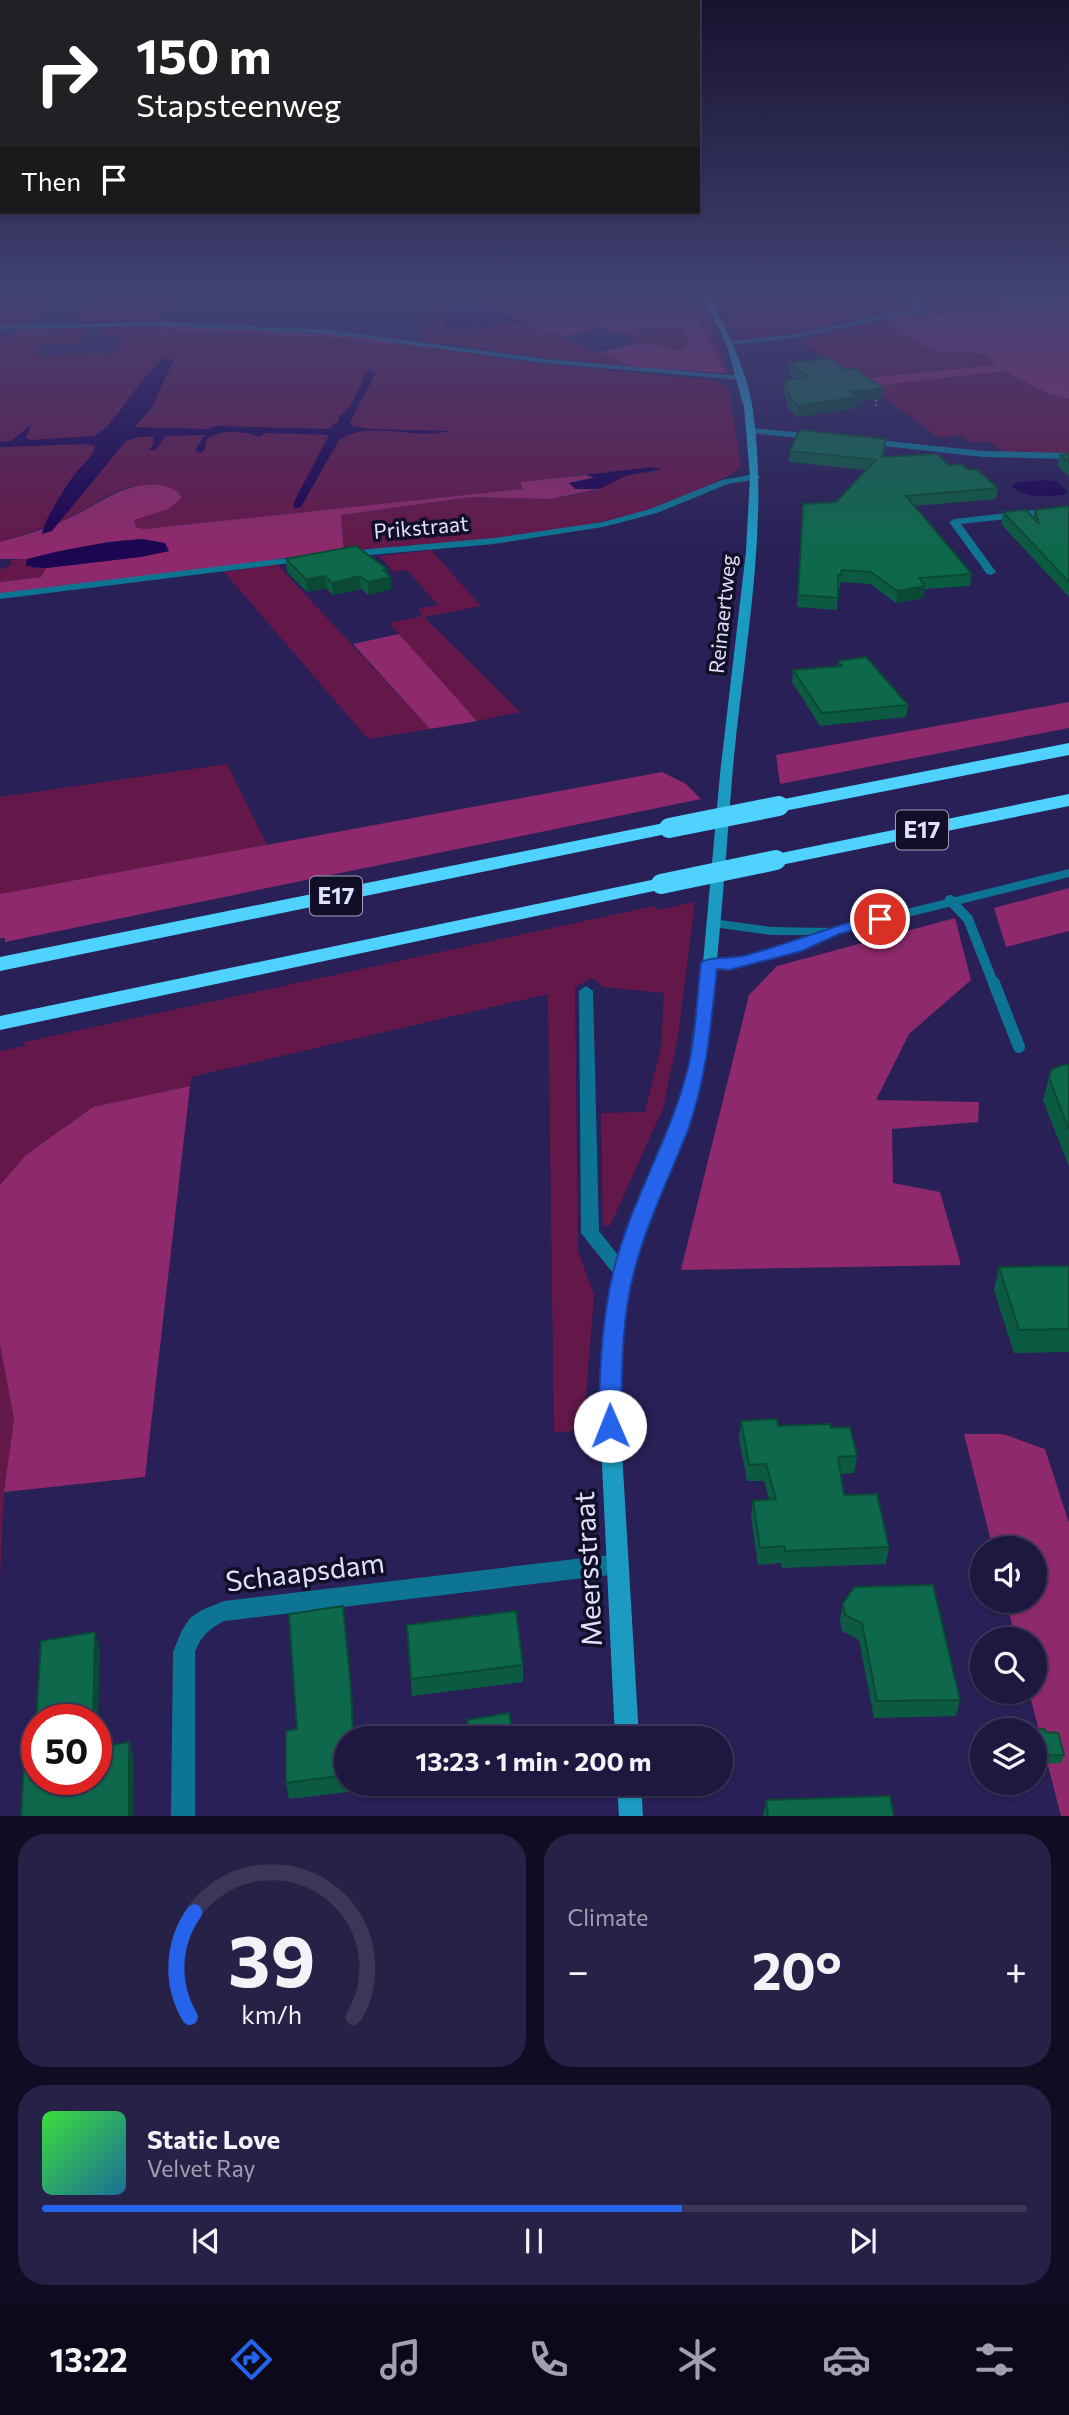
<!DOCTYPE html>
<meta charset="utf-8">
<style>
body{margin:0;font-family:Commissioner,sans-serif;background:#262147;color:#f1f3f6;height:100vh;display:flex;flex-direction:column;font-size:26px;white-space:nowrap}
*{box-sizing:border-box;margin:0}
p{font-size:23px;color:#a1a0b1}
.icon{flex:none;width:38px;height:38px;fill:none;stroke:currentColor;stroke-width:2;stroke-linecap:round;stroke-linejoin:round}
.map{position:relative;height:1816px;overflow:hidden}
.side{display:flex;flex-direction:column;gap:18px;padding:18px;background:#100d23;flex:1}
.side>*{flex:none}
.hud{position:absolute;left:0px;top:0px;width:700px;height:214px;box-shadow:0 2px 5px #0004,0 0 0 2px #3c3759;background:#202124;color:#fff;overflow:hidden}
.tools{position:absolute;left:970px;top:1536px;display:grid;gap:14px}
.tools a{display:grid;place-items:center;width:77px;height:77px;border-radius:50%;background:#1e1840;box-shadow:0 2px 5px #0004,0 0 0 2px #3c3759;font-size:35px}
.speed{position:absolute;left:21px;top:1704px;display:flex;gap:14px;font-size:35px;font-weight:700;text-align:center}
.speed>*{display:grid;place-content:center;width:91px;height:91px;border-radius:50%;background:#1e1840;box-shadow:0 2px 5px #0004,0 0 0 2px #3c3759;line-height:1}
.speed .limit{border:10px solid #d22;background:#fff;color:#111}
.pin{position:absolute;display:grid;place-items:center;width:60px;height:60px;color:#fff;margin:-30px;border:4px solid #fff;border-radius:50%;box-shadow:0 2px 7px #0007}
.me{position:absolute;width:77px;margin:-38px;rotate:359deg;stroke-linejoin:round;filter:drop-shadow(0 0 5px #0008)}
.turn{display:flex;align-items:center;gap:24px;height:147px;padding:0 21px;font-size:32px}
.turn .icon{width:91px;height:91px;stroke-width:2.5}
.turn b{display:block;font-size:49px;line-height:60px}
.then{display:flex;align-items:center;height:66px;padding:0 21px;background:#0003;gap:14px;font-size:26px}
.big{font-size:52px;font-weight:700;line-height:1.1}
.side .tile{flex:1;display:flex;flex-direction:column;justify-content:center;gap:10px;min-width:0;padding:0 24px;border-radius:28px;background:#262147}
.side .dial{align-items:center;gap:0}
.dial svg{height:182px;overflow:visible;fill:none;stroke:#3c3759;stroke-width:7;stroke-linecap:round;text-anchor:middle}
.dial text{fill:#f1f3f6;stroke:none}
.song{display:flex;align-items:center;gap:21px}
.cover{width:84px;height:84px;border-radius:10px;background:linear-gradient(135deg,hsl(120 70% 55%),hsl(200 70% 35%))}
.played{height:7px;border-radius:4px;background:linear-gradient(90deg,#2563eb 65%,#3c3759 65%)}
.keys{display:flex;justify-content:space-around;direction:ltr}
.heat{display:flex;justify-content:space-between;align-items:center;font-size:38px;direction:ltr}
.side .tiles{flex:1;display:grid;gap:18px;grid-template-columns:1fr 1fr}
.tile:last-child{grid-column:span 2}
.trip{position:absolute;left:334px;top:1726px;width:399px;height:70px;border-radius:35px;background:#1e1840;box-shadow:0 2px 5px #0004,0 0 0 2px #3c3759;font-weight:700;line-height:70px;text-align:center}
.dock{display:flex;height:112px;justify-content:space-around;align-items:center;background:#0c0a1a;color:#a1a0b1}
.dock .icon{width:49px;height:49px}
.dock .selected{color:#2563eb}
.dock b{font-size:32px;color:#f1f3f6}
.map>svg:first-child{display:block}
.green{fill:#631849}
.forest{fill:#8e296b}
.water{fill:#1c0551}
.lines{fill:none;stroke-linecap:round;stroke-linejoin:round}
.path{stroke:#716d98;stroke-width:2.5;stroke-dasharray:2 2.5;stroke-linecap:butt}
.service-far1{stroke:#0d7593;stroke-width:10}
.service{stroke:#0d7593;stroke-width:12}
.minor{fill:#0d7593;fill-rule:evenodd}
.tertiary{fill:#0d7593;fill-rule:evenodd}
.secondary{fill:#1c9bc2;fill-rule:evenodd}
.motorway{fill:#50d2ff;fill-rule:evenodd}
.motorway-bridge{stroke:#50d2ff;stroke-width:20}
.wall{fill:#0c5a41}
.shaded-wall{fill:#0a4a35}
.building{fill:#0e694c;stroke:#0a4a35;stroke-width:2}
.route{fill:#2563eb;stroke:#184099;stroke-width:2}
.labels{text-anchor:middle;stroke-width:7;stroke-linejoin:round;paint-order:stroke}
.far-street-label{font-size:21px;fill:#e0e0fb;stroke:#110f27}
.shield{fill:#110f27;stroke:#a2a1bb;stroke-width:2}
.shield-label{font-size:23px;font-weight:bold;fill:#e0e0fb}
.near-street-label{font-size:28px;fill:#e0e0fb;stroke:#110f27}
</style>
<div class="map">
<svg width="1069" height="1817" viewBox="0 0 1069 1817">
<rect width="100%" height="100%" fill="#282056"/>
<g class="green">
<path d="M0 294H66L29 323 0 325Z"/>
<path d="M96 294H177L157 320 78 321Z"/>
<path d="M444 294H694L708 320 729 374 725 373 697 318 661 316 538 327 633 367 534 357 419 340Z"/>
<path d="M712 294H897L911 307C897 315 878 313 862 316 821 325 782 339 739 339Z"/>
<path d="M913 294H1069V295L940 309 931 307Z"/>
<path d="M894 318 891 320C914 330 938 346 962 352 977 355 986 352 997 365L859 379 798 340Z"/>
<path d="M87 326 77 343 41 346 38 356 110 353 122 344 101 332 106 326H163L161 328 338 338 400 345 404 343 528 362 715 381 728 387 741 467C731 476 720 479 709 485 607 537 457 542 344 552L341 515 471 497 550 499 594 491 627 475 657 471 652 467 520 482 524 489 144 529 136 527 134 519 168 509 130 487 109 495 62 522 0 542V341L23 328Z"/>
<path d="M683 326 687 327V347C673 357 653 342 637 345L623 335 629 329Z"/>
<path d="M1005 371 1047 393 1069 399V454L1004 452 990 442H969L960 435 939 438 869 386Z"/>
<path d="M431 550 481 606 424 617 520 712 477 721 389 623 422 616 418 609 438 605 407 570 394 572 379 556Z"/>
<path d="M27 559 26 563 34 568H46L41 577 0 582V570L12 564 10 560Z"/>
<path d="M277 564 430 729 368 739 224 572Z"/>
<path d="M227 764 267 845 0 894V797Z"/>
<path d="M695 902 678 1037 663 1108 610 1226 603 1225 601 1113 645 1112 661 1046 664 993 603 987 592 978 575 987 578 1251 594 1295 583 1431 554 1432 548 994 191 1077 190 1086 93 1107 26 1155 0 1185V1051L25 1046 24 1042 654 906 658 910Z"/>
<path d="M0 1345 14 1419 4 1492 0 1578Z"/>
</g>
<g class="forest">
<path d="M1069 299V399L1047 393 1005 371 882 385 869 386 859 379 996 365C980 344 955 358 933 349 917 343 904 331 890 321L894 318Z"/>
<path d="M661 316 697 318 725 373 633 367 599 352C615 349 634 342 650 344 663 345 674 356 687 347L688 339 681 335 686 327 683 326 629 329 623 335 599 327 564 337 536 327Z"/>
<path d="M163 326 338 335 404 343 400 345 338 338 161 329Z"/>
<path d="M586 475 595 477 569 483 599 489 550 499 471 497 341 515 344 552 276 559 277 564 0 598V582L41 577 46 568 140 557 169 551 143 539 107 542 27 559H0V542C21 536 43 530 63 521 96 507 121 482 159 485 168 486 177 489 182 498L168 509 134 520 136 527 144 529 523 489 520 482Z"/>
<path d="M399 634 477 721 430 729 353 644Z"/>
<path d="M1069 702V728L780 784 776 755Z"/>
<path d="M662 772 686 784 701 799 5 942V938H0V894Z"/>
<path d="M1069 888V931L1006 947 994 908Z"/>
<path d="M955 918 971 980 909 1034 876 1100 979 1102 978 1122 892 1129 893 1183 940 1192 961 1265 681 1270 749 995 777 966Z"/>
<path d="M190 1086 145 1477 4 1492 14 1419 0 1345V1185L26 1155 93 1107Z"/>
<path d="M964 1434H1003L1045 1449 1069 1523V1816H1061L1029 1692H1034V1640H1016L1006 1601H1034V1549H993Z"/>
</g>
<g class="water">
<path d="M447 294H457L505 312H501L524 322 460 329 444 328 443 322 439 321 440 318 437 317Z"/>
<path d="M165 358 174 360 151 409 135 427 208 429 215 426 329 429 333 427 332 425 339 421 338 418 351 405 366 373 370 371 376 373 350 422 352 426 372 429 449 431C415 441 369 419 339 440L301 507 296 508 293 506 295 500 329 435 265 433 259 437C245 431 220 429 206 440L205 450 200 453 195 450 205 435 166 436 154 451 149 449 153 445 154 437H139L126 441 52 531 42 534C43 522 66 485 75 474 83 463 92 459 95 446L88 444 0 447V442L11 441 31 425 26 438 31 440 94 436C120 422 137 377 165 358Z"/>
<path d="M652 467 662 469 627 475 599 489H575L569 483 595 478 586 475Z"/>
<path d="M1045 480 1056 481 1067 491 1064 495C1045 496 1026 499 1012 486L1018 482Z"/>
<path d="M143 539 165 543 169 551 140 557 46 568 26 566 27 559C65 549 103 542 143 539Z"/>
</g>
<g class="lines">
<g class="path">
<path d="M928 310 1069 298"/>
<path d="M876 400V409"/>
</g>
<path class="service-far1" d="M950 900 968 919 994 985"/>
<path class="service" d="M994 983 1019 1047"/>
<g class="minor">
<path d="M902 294H910L918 300 920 312 796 338 730 345 726 343 730 341 796 334 913 309 912 303Z"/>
<path d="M167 322 330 330 545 359 741 376 745 378 741 380 545 363 330 334 167 326 0 329V325Z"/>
<path d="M752 428 817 434 821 437 817 440 749 433 748 431Z"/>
<path d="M868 439 983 451 1069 453V459L983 457 865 444V440Z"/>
<path d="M755 474 760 477 758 479 728 484 657 513 603 527 494 544 347 557 342 554 347 551 494 538 603 522 650 509 722 480Z"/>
<path d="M1069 506V512L961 524 996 572 991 575 987 574 949 522 954 519Z"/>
<path d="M302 556 306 557V561L0 599V593Z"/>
<path d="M586 986 593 991 599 1231 632 1273 629 1278 623 1280 617 1278 581 1233 579 991Z"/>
<path d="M618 1554 626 1557 629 1564 626 1571 618 1574 224 1621C210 1628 200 1637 195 1652V1817H171L173 1652 182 1630 190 1618 202 1610 224 1601Z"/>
</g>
<path class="tertiary" d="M1069 869V877L839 934 801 950 729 969 710 967 703 963C711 956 719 961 729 960 753 958 789 945 812 935H771L713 927 706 923 708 920 713 919 771 927 830 928Z"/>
<g class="secondary">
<path d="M701 294H708C727 331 747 369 753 410 770 533 742 656 732 779 726 854 721 930 712 1005 709 1029 708 1055 702 1079 690 1125 668 1167 652 1211 629 1274 621 1334 619 1401L639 1738H615L599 1401 602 1345 614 1273 634 1211 671 1126 687 1076 703 963 720 774 746 551 750 477 744 407 726 343Z"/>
<path d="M617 1783H641L643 1817H619Z"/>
</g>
<g class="motorway">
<path d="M1069 743V755L779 812 769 806 779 800Z"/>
<path d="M1069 794V806L776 866 769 864 766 860 769 856 776 854Z"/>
<path d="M669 822 679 828 676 832 0 971V957Z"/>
<path d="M661 878 668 880 671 884 668 888 0 1030V1016Z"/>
</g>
<g class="motorway-bridge">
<path d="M669 828 779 806"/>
<path d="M661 884 776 860"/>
</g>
</g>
<g class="wall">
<path d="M789 363 882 399 857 402V408L797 417 788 407 784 391 785 380 795 379 789 374Z"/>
<path d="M885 450 883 457 949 466 998 488 996 499 915 506 972 574 970 586 925 589 923 598 896 603 870 584 841 582 840 587H838L837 610 797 607 802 516 836 502 866 470 789 462 790 451Z"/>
<path d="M1069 454V476L1057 466 1060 455Z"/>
<path d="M1069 506V597L1001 524 1003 512 1033 518 1035 510Z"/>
<path d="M286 559 388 574 391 577V589L368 595 361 589 333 595 326 588 307 592 287 572Z"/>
<path d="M838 661 908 705 906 717 820 726 792 682 793 670 838 666Z"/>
<path d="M1069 1065V1167L1043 1100 1049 1078Z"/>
<path d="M1069 1266V1352L1014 1353 994 1290 999 1267Z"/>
<path d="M741 1421 778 1426 831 1428 857 1456 854 1473 841 1474 844 1495 889 1547 886 1564 782 1568 781 1563 758 1565 751 1517 753 1501 769 1499 764 1481H747L739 1438Z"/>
<path d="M843 1603 960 1700 956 1716 874 1718 859 1640 842 1631 840 1620Z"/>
<path d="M407 1625 523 1665V1682L412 1696Z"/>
<path d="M353 1706 346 1738V1783H356V1791L289 1799 286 1783 297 1729Z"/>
<path d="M1034 1731 1046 1732 1064 1755 1061 1763 1034 1764Z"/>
<path d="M766 1800 894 1817H763Z"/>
</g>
<g class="shaded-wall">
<path d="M883 388 882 399 857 402V408L797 417 798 406 851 392Z"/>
<path d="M387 569 388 577H391V589L368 595V582L383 570Z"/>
<path d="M325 576 326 588 307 592 306 579Z"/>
<path d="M360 576 361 589 333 595 332 583Z"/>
<path d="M925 586 923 598 896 603 897 591Z"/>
<path d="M343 1606 353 1706 354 1738H353Z"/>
<path d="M95 1632 100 1649 97 1765 96 1720H93Z"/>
<path d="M129 1742 134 1759 133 1817H129Z"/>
</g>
<g class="building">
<path d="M829 358 845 370 855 368 883 388 851 392 858 397 798 406 789 396 785 380 809 377 789 363Z"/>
<path d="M799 430 886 439 882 457 937 454 949 466 961 464 969 470 976 469 998 488 906 496 972 574 919 578 925 586 897 591 871 572 842 570 841 575H838V598L798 595 803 504 836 502 876 460 790 451Z"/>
<path d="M1069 454V463L1060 455Z"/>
<path d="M1069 506V582L1003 512 1026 510 1039 524 1035 510Z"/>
<path d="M356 546 387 569 383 570 391 577 368 582 360 576 332 583 325 576 306 579 286 559Z"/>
<path d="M866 657 908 705 822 713 793 670 842 666 838 661Z"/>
<path d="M1062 1065H1069V1130L1049 1078 1051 1070Z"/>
<path d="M1069 1266V1329L1019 1330 999 1267Z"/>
<path d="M777 1419 778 1426 830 1424 831 1428 850 1427 857 1456 838 1457 844 1495 877 1494 889 1547 785 1551 784 1546 760 1548 753 1501 776 1499 766 1464 749 1465 741 1421Z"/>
<path d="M933 1585 960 1700 877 1701 862 1623 845 1615 843 1603 855 1587Z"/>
<path d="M343 1606 351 1689 353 1738H346V1775L286 1783V1731L297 1729 289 1614Z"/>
<path d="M516 1611 523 1665 411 1679 407 1625Z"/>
<path d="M95 1632 93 1720H37V1780H96V1748L129 1742V1817H21L24 1760 34 1758 41 1641Z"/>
<path d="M509 1713 513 1738H470L467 1720Z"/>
<path d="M1044 1729 1046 1732 1058 1733 1064 1755 1034 1756V1731L1006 1730Z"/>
<path d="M890 1796 894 1817H768L766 1800Z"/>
</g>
<linearGradient id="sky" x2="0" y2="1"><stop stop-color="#16122f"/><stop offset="0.54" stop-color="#424273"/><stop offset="1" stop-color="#424273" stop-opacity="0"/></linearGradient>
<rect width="1069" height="549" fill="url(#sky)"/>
<path class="route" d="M880 914 888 919 886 922 839 934 802 951 729 970 717 969C711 1023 707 1076 689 1127 671 1175 647 1221 634 1272 621 1322 622 1374 621 1426L618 1432 610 1435 602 1432 598 1426C600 1374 601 1323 613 1273 629 1206 666 1146 685 1079 696 1043 696 1001 701 963 708 956 731 959 743 956 790 944 833 925 880 914Z"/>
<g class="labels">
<g class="far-street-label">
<text transform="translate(421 528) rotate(-5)" y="7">Prikstraat</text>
<text transform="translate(723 614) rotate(-84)" y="7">Reinaertweg</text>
</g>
<g class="shield">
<rect x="896" y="810.5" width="52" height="39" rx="5"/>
<rect x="310" y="876.5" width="52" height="39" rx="5"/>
</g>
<g class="shield-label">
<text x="922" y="838">E17</text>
<text x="336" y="904">E17</text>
</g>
<g class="near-street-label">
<text transform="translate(588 1569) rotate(-93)" y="10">Meersstraat</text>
<text transform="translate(305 1572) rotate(-7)" y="10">Schaapsdam</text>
</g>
</g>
</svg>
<div class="tools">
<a><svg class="icon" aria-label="sound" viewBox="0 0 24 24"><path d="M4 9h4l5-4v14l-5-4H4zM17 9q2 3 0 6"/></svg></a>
<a><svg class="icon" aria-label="search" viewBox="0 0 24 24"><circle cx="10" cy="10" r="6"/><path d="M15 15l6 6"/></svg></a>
<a><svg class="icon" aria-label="layers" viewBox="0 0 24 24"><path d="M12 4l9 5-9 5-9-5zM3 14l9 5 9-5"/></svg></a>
</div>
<div class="speed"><div class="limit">50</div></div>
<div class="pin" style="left:880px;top:919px;background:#d93025"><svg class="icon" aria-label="arrive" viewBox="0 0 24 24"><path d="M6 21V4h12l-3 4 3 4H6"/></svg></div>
<svg class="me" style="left:610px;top:1426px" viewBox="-20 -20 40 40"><circle r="19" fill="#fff"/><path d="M0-13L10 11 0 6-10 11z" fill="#2563eb"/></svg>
<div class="trip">13:23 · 1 min · 200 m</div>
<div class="hud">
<div class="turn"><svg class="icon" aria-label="right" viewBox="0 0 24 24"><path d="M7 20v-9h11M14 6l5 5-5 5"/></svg><div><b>150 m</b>Stapsteenweg</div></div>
<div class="then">Then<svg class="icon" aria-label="arrive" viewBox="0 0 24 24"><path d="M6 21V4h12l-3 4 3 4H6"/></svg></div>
</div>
</div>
<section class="side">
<div class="tiles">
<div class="tile dial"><svg viewBox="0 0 100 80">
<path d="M14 69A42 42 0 1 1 86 69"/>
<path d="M14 69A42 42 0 0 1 16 23" stroke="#2563eb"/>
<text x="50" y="56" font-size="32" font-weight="700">39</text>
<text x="50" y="72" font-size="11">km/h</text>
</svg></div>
<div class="tile"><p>Climate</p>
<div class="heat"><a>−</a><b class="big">20°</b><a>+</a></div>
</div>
<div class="tile">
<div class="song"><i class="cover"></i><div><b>Static Love</b><p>Velvet Ray</p></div></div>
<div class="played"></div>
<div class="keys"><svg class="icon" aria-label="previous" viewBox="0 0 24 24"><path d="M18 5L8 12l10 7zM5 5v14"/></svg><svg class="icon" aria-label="pause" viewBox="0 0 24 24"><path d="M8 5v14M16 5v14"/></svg><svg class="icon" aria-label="next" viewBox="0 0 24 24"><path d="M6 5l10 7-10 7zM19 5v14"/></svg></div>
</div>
</div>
</section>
<nav class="dock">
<b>13:22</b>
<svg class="icon selected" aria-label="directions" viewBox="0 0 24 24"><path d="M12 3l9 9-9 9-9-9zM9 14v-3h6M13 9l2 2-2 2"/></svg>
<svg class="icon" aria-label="music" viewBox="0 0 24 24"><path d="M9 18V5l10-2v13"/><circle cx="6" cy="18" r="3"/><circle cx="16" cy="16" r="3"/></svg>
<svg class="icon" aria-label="phone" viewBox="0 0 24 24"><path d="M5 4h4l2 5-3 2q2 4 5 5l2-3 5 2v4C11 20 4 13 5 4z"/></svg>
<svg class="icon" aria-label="climate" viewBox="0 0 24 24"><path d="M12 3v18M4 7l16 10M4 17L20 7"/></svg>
<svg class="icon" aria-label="car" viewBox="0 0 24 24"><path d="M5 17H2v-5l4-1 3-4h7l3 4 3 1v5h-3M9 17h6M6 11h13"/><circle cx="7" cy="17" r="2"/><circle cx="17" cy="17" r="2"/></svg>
<svg class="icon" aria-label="filters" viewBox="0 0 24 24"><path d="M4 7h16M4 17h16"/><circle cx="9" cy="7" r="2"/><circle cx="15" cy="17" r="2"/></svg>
</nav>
